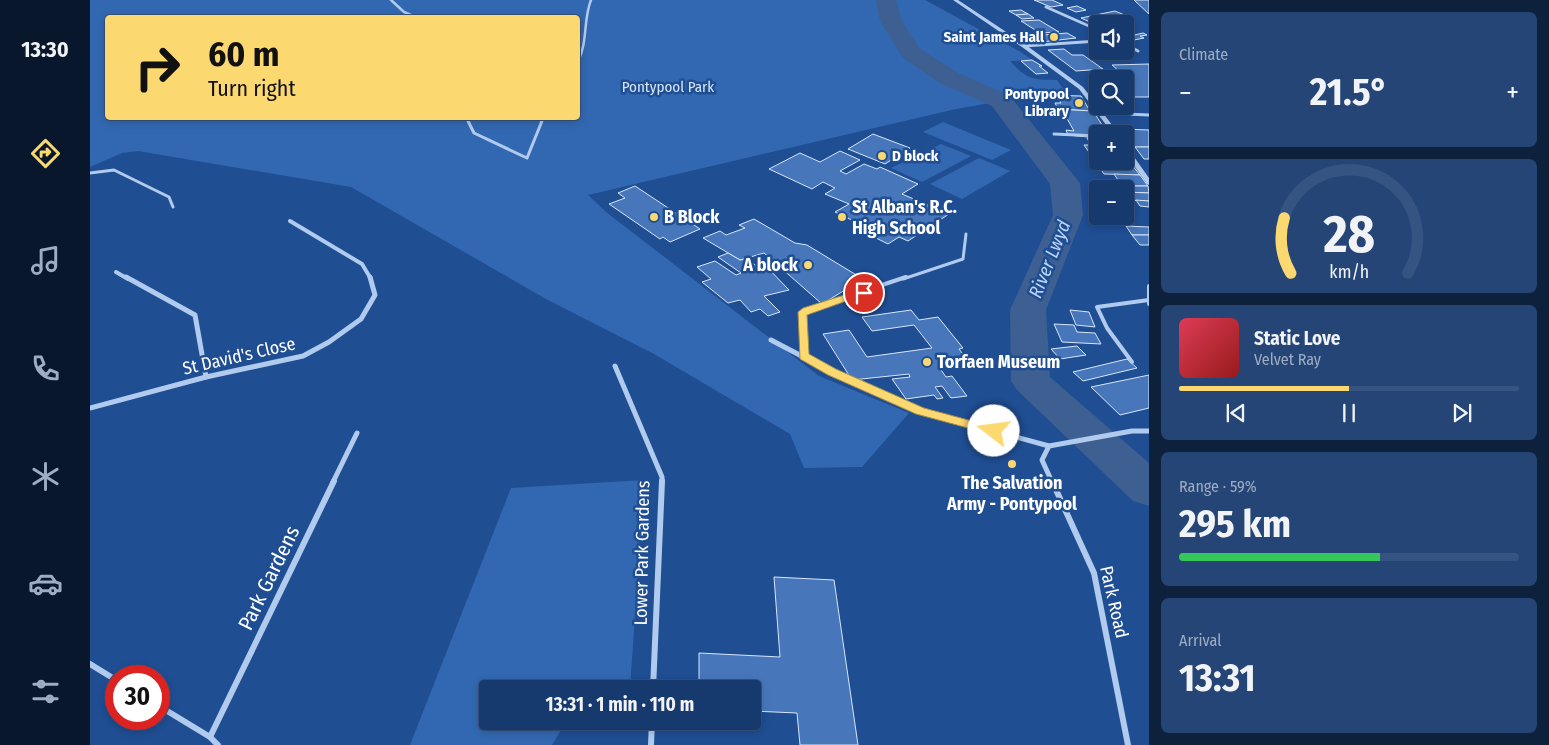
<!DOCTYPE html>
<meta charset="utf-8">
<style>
body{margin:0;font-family:"Fira Sans Condensed",sans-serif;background:#244576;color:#f1f3f6;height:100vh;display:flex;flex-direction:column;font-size:19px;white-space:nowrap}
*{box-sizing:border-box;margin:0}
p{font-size:16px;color:#9eadc2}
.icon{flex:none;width:28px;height:28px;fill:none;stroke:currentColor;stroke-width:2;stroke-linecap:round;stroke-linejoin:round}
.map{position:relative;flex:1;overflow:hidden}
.details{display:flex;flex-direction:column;gap:12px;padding:12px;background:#0d203c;width:400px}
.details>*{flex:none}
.banner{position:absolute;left:15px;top:15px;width:475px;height:105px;border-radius:5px;box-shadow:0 2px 8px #0003,0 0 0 1px #365481;background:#fcd871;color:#111;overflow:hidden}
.controls{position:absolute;left:999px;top:15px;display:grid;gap:10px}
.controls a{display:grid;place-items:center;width:45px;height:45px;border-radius:5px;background:#173a6e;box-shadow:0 2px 8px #0003,0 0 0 1px #365481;font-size:25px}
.speed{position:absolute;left:15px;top:665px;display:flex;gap:10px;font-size:25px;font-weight:700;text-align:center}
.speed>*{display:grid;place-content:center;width:65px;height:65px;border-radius:50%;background:#173a6e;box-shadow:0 2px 8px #0003,0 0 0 1px #365481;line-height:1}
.speed .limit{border:8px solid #d22;background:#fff;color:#111}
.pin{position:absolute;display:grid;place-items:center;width:42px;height:42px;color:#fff;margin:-21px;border:2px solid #fff;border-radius:50%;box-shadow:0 1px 5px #0007}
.me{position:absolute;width:55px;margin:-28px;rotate:285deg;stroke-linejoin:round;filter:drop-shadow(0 0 4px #0008)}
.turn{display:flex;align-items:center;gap:18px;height:105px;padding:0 20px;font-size:22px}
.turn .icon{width:65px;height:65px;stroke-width:2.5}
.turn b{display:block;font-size:35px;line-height:42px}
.big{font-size:38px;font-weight:700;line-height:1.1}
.details .widget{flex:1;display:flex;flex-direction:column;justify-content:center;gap:8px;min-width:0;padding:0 18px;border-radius:8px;background:#244576}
.details .dial{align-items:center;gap:0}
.dial svg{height:130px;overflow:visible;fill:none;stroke:#365481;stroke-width:7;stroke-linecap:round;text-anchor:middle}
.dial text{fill:#f1f3f6;stroke:none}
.song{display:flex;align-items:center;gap:15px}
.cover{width:60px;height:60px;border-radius:8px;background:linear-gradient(135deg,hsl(350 70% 55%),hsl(0 70% 35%))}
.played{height:5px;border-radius:2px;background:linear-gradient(90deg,#fcd871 50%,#365481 50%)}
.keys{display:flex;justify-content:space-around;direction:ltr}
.heat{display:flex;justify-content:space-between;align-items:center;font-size:28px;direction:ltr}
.charge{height:8px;border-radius:4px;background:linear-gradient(90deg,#34c759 59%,#365481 0)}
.trip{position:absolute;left:389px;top:680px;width:282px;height:50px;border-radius:5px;background:#173a6e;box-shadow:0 2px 8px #0003,0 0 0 1px #365481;font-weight:700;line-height:50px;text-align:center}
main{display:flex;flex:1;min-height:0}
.tabs{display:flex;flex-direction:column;width:90px;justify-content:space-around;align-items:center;background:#09172c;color:#9eadc2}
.tabs .icon{width:35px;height:35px}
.tabs .on{color:#fcd871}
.tabs b{font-size:22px;color:#f1f3f6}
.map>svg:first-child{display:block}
.green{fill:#3268b1;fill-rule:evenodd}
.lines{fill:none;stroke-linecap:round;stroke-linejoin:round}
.river{fill:#3d5f91;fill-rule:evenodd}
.building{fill:#4777ba;stroke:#d7e6fa}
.service-far2{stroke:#b1cbee;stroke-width:2.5}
.service-far1{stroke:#b1cbee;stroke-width:3}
.service{stroke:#b1cbee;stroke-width:4}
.minor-far3{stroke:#b1cbee;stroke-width:3}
.minor-far2{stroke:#b1cbee;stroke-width:4}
.minor-far1{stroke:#b1cbee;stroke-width:5}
.minor{stroke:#b1cbee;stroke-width:6}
.tertiary{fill:#b1cbee;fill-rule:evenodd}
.route{fill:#fcd871;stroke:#a48c49}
.poi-dot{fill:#fcd871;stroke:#1f4e93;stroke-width:2}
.labels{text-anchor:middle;stroke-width:5;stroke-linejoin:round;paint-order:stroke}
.far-poi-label{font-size:15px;font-weight:bold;fill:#fff;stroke:#1f4e93;text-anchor:end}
.far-park-label{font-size:15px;fill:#d7e6fa;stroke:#1f4e93}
.poi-label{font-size:18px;font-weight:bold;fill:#fff;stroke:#1f4e93;text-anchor:start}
.street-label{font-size:18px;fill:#fff;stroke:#1f4e93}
.water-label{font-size:19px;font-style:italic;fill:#bdd5f5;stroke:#1f4e93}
.near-street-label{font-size:21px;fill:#fff;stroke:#1f4e93}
</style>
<main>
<nav class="tabs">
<b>13:30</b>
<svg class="icon on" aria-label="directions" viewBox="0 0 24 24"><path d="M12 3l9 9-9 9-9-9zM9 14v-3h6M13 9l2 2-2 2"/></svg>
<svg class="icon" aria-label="music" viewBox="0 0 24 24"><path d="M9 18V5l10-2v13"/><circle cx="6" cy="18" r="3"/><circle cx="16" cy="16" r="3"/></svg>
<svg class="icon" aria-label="phone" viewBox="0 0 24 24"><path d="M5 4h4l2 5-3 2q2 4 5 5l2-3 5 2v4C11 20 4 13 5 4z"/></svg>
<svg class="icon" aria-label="climate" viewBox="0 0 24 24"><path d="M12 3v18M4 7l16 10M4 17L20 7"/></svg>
<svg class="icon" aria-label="car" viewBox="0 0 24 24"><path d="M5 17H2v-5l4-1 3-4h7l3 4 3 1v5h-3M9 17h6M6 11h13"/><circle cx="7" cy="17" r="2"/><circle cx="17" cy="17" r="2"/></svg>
<svg class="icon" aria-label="filters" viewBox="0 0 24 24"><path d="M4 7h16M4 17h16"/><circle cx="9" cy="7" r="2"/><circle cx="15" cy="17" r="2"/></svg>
</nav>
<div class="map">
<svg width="1059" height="745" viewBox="0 0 1059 745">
<rect width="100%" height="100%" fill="#1f4e93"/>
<g class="green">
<path d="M0 0H835L931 52 942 60 920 61C937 80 943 80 967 80L976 93 945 95 866 109 498 195 516 212 729 376 819 413 772 467 714 468 700 434 564 354 456 299 261 187 48 151 32 153 0 167ZM18 18H488V118H18Z"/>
<path d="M853 122 921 150 902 160 833 132Z"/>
<path d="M851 144 881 156 832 182 801 168Z"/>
<path d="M889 158 920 171 872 199 840 184Z"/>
<path d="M554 480 540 689H398V721H521L471 730 462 745H320L421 488Z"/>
</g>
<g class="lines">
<path class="river" d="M786 0H806L812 21 829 48 868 73 920 96 990 183 993 215 956 310 960 377 1059 463V506L1043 501 927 390 921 381 920 310 963 215 960 184 902 106 850 83 813 58 790 21Z"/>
</g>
<g class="building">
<path d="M944 0H962L973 5 961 7Z"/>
<path d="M1044 0H1059V14Z"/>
<path d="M987 6 996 10 986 12 977 8Z"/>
<path d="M931 10 938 14 926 15 919 11Z"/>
<path d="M1025 11 1037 16 1002 23 991 18Z"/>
<path d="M938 14 944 18 932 19 926 15Z"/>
<path d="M949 20 969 32 950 33 931 21Z"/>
<path d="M977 33 986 38 951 42 942 36Z"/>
<path d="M1053 33 1057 35 1050 36 1054 38 1044 40 1036 37Z"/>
<path d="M974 49 982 55H993L1013 69 986 71 958 50Z"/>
<path d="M942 60 952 66H949L958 73 946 74 931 61Z"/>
<path d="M1059 64V97H1035L1034 79H1038L1022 65Z"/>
<path d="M957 95 991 96 1000 111 968 109 965 103H971L969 99H960Z"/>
<path d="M965 109 1003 111 1018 134H1008V138L978 135 976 130 984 131 975 115H968Z"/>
<path d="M1033 129 1059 130V147H1045Z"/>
<path d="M783 134 820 148 795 164 758 149Z"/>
<path d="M997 138H1008V145H1001Z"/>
<path d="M994 145H1008V161H1035V156L1050 175 1014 174Z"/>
<path d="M1045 147H1059V159H1054Z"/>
<path d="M750 151 770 160 750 171 756 174 774 164 787 169 790 167 828 184 812 194 859 214 818 241 809 237 798 244 770 230 779 225 773 222 770 224 745 212 759 204 735 194 745 188 733 182 722 189 679 169 710 153 730 162Z"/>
<path d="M1024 174 1050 175 1058 186H1032Z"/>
<path d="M545 186 610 229 580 242 573 237 570 239 519 204 535 198 528 193Z"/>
<path d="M1032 186H1058L1059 193 1036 192Z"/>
<path d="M1035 192 1059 193V201L1035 200Z"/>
<path d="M1046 200 1059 201V207L1050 206Z"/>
<path d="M664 219 705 243 717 245 773 279 732 304 674 253 650 260 613 238 630 231 636 235 655 228 649 225Z"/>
<path d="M1036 226 1059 227V235H1042Z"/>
<path d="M1042 235H1059V245H1050Z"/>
<path d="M638 253 650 260 656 259 667 266 675 265 699 290 674 296 690 312 678 316 670 309 661 312 650 300 638 303 612 282 621 279 607 267 625 261 646 275 651 273 628 257Z"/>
<path d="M821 310 829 320 848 317 873 348 869 349 877 360 866 361 869 364 849 367 856 377 862 376 877 396 861 398 852 386 845 387 853 398 847 399 844 395 816 399 802 379 820 377 819 374 762 380 733 334 759 330 777 357 842 348 824 325 782 331 772 317Z"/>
<path d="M980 310 999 312 1005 327 986 325Z"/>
<path d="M964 324 984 325 987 332 1005 333 1011 344 972 342Z"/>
<path d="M987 346 996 355 970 359 961 349Z"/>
<path d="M1037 359 1047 368 993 381 983 372Z"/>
<path d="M1059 375V408L1030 415 1001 387Z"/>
<path d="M684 577 744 580 768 745H710L707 713 662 711V689H609V653L690 657Z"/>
</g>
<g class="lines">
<g class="service-far2">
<path d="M301 0 314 12 328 18"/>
<path d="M488 61C498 42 493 20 501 0"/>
<path d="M377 118 379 122"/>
<path d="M451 122 453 118"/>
</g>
<g class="service-far1">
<path d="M378 121 384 133 437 158 452 121"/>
<path d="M964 134 1008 136"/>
<path d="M0 173 24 170 79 197 83 207"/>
<path d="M813 279 873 259 876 234"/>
</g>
<g class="service">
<path d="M1059 286V304"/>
<path d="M713 356 711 319 712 314 717 310 816 277"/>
<path d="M1042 362 1017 328 1007 307 1059 300"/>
</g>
<g class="minor-far3">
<path d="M956 7 1008 30"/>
<path d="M1035 44 1048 51"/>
<path d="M934 46 1008 41"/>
<path d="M1012 113 1059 115"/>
</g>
<g class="minor-far2">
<path d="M200 221 272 264 281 279"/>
<path d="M26 272 38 279"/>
</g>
<g class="minor-far1">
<path d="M36 277 105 315 116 377"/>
<path d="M681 340 742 372 831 411 959 446 1042 431H1059"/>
<path d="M525 366 572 477V482"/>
<path d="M0 408 116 377 213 356 239 342 271 319 285 295 280 277"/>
<path d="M959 446 952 460 962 482"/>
<path d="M243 482 267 433"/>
</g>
<g class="minor">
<path d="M962 481 1004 573 1038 745"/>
<path d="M0 664 26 680"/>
<path d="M563 689 572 481"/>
<path d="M69 706 120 737 128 745"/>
<path d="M120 737 244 481"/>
<path d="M561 745 562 721"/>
</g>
<g class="tertiary">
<path d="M863 0H868L936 45 993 87 1029 134H1023L989 89 932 47Z"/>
<path d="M1035 146 1037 147 1059 178V185L1057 184 1035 153Z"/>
</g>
</g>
<path class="route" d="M770 290 779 293 717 315 719 354 746 369 834 408 908 428 910 431 908 434 904 435 826 414 738 375 710 359 708 312 713 308Z"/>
<g class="poi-dot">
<circle cx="964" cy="37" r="5"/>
<circle cx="989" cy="103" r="5"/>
<circle cx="792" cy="156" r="5"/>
<circle cx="564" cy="217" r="5"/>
<circle cx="752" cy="217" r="5"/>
<circle cx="718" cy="265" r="5"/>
<circle cx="837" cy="362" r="5"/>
<circle cx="922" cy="464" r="5"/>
</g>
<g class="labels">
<g class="far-poi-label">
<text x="954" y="42">Saint James Hall</text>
<text x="979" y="99">Pontypool<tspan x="979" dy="17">Library</tspan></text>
<text x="802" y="161" text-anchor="start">D block</text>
</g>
<g class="far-park-label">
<text x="578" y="92">Pontypool Park</text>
</g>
<g class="poi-label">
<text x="762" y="213">St Alban's R.C.<tspan x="762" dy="21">High School</tspan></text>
<text x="574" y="223">B Block</text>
<text x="708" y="271" text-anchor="end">A block</text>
<text x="847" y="368">Torfaen Museum</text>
<text x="922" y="489" text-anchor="middle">The Salvation<tspan x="922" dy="21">Army - Pontypool</tspan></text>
</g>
<g class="street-label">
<text transform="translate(149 356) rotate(-13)" y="6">St David's Close</text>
<text transform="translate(552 553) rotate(-89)" y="6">Lower Park Gardens</text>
<text transform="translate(1024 602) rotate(77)" y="6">Park Road</text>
</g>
<g class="water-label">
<text transform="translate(959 259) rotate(-68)" y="7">River Lwyd</text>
</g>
<g class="near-street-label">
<text transform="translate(179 578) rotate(-64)" y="7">Park Gardens</text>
</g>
</g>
</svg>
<div class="controls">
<a><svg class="icon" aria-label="sound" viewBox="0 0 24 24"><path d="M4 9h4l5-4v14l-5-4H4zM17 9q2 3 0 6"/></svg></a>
<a><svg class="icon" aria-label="search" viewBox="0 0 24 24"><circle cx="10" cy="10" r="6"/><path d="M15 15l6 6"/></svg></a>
<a>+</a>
<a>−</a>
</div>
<div class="speed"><div class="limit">30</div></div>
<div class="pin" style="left:774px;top:293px;background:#d93025"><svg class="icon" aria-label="arrive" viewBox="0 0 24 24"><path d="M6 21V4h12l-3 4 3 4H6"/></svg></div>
<svg class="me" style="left:904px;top:431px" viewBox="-20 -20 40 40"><circle r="19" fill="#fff"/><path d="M0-13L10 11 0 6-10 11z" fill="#fcd871"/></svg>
<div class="trip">13:31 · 1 min · 110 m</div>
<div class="banner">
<div class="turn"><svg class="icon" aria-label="right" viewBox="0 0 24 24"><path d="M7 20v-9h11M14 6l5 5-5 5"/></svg><div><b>60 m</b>Turn right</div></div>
</div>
</div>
<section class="details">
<div class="widget"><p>Climate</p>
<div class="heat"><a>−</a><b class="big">21.5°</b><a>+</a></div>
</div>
<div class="widget dial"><svg viewBox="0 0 100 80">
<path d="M14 69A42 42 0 1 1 86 69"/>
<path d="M14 69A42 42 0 0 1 10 35" stroke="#fcd871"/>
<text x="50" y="56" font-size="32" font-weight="700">28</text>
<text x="50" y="72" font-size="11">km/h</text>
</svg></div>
<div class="widget">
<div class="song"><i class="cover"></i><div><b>Static Love</b><p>Velvet Ray</p></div></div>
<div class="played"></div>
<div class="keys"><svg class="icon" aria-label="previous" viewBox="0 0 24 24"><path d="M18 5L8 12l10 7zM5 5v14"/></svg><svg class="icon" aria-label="pause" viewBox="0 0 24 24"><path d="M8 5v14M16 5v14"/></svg><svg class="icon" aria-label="next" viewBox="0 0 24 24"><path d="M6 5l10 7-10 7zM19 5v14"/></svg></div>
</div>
<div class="widget"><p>Range · 59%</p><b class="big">295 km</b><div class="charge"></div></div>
<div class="widget"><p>Arrival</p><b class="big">13:31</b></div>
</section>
</main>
